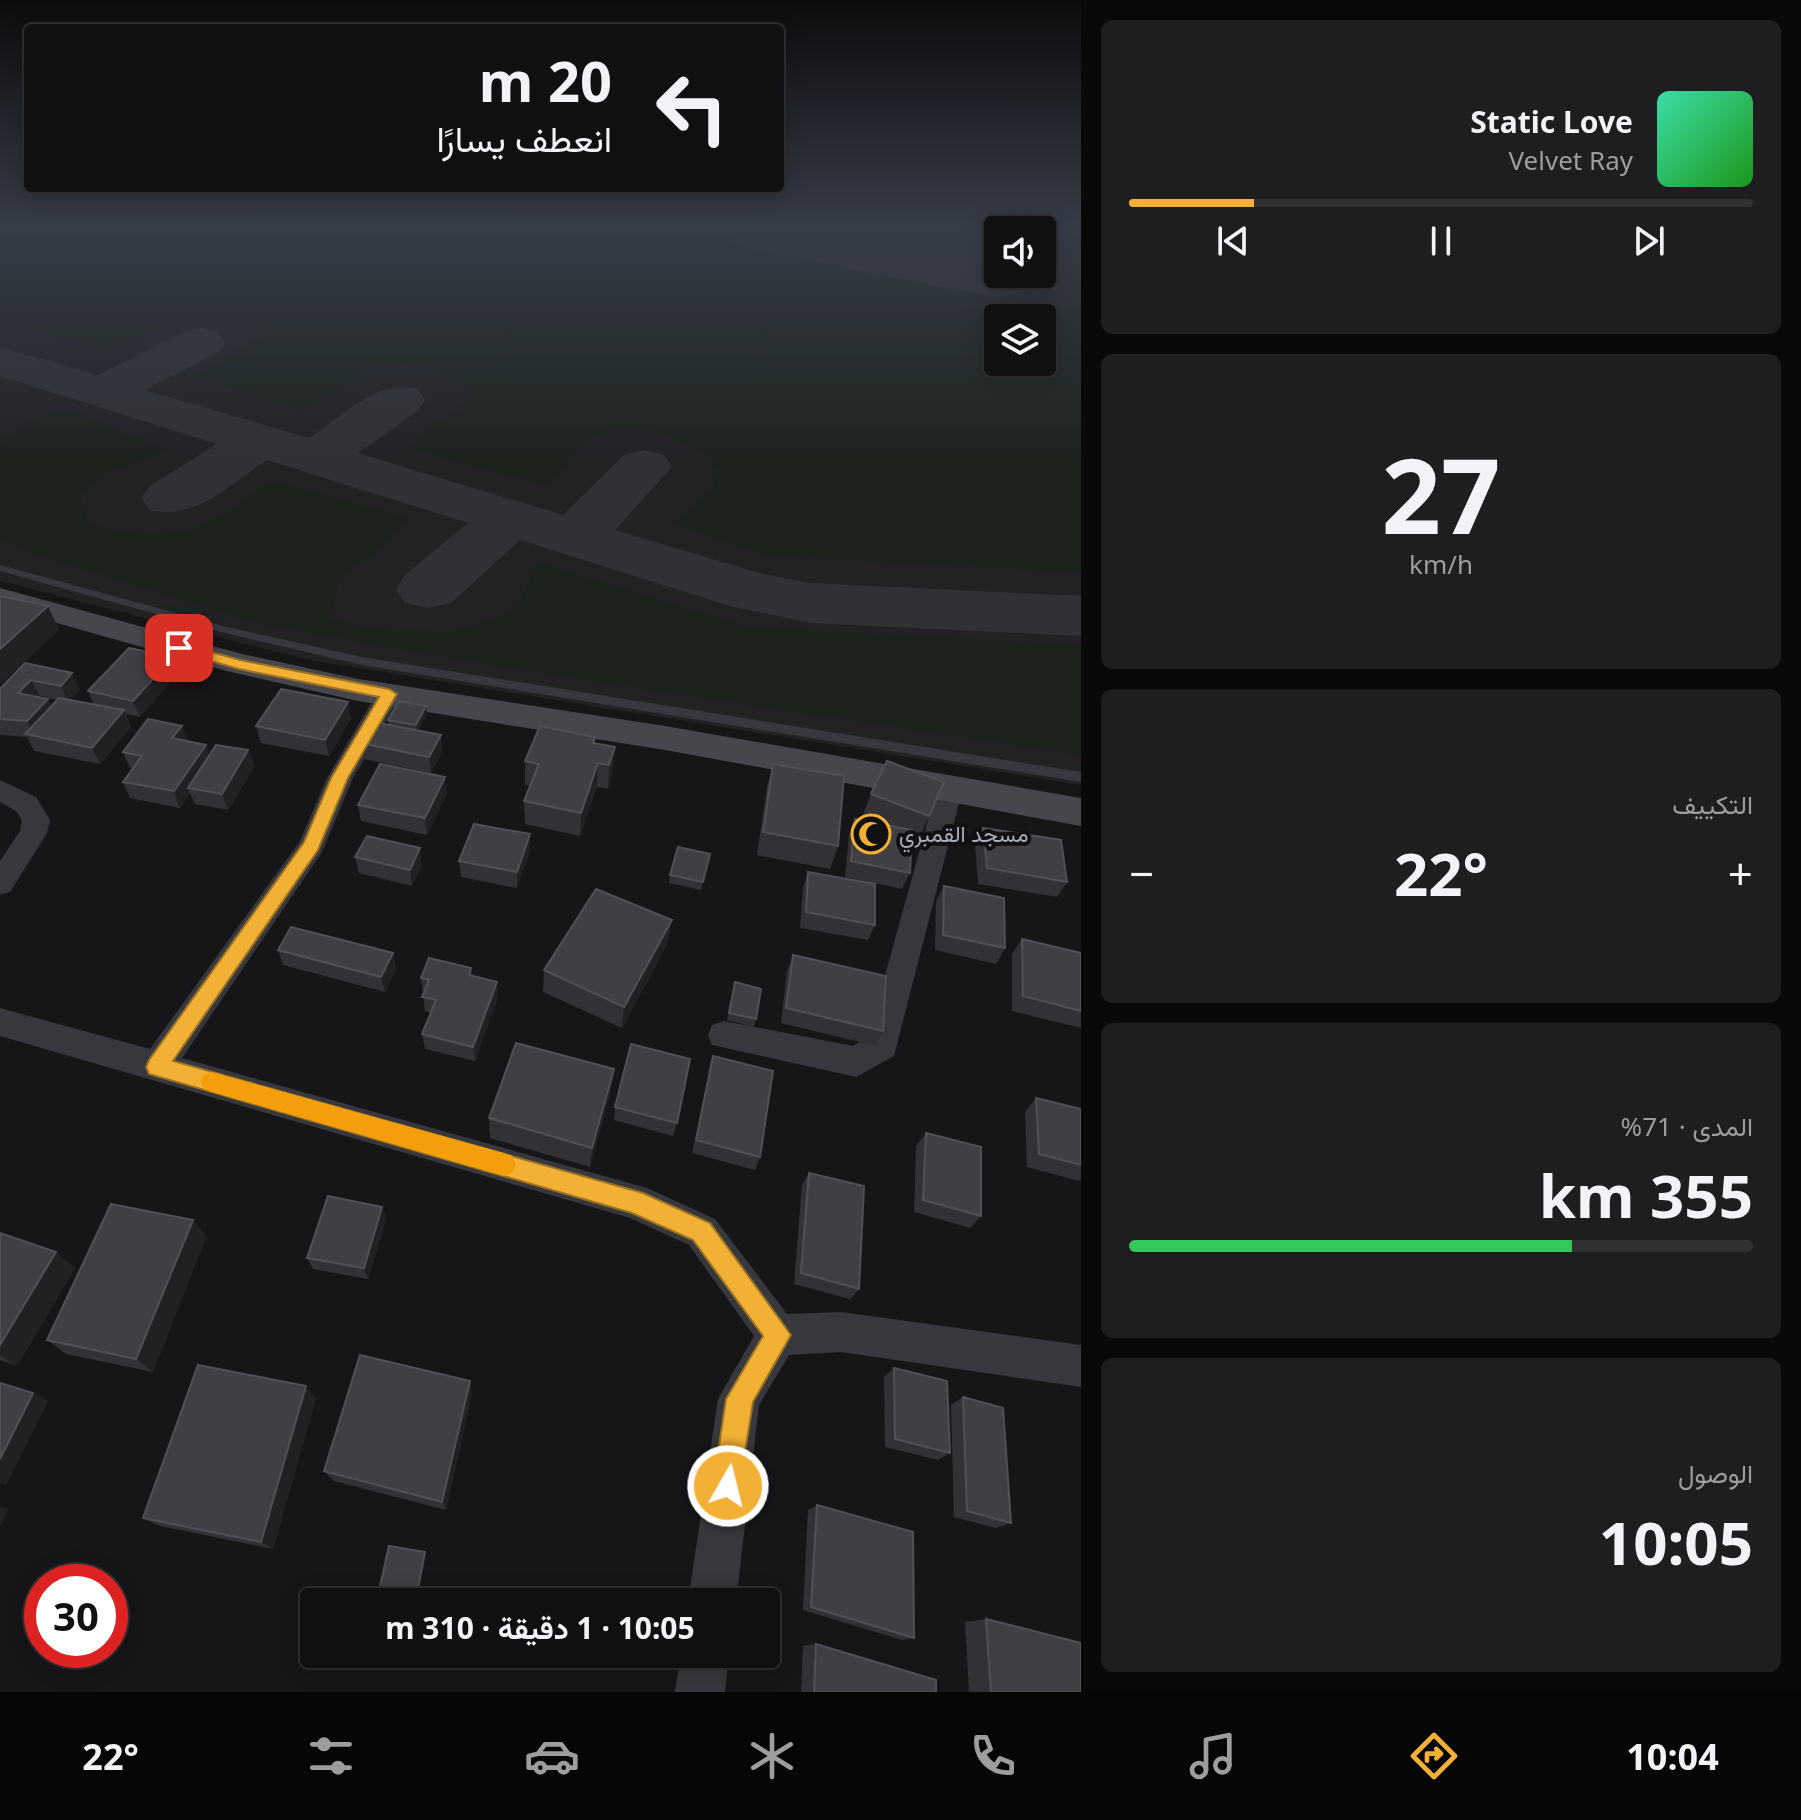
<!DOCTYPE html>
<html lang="ar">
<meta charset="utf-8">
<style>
body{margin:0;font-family:"Noto Sans",Vazirmatn,sans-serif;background:#1e1e20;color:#f1f3f6;direction:rtl;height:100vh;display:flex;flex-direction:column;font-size:30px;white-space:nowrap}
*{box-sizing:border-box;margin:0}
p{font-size:26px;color:#9c9d9f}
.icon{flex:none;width:44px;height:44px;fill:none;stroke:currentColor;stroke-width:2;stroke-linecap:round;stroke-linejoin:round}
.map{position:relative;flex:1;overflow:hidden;direction:ltr}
.side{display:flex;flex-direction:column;gap:20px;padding:20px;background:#09090a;width:720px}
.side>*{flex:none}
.guide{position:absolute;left:24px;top:24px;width:760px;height:168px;border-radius:8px;box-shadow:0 4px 20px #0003,0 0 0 2px #303032;direction:rtl;background:#101012;color:#f1f3f6;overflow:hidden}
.tools{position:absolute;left:984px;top:216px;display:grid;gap:16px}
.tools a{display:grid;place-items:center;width:72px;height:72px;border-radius:8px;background:#101012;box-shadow:0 4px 20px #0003,0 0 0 2px #303032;font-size:40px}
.speed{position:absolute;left:24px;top:1564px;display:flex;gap:16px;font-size:40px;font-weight:700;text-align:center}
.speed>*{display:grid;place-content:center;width:104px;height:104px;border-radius:50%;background:#101012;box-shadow:0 4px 20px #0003,0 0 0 2px #303032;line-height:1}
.speed .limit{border:12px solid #d22;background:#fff;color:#111}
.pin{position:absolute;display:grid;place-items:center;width:68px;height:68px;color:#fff;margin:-34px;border-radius:16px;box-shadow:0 4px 12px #0006}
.me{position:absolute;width:88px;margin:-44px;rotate:8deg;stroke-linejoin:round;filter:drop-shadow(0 0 6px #0008)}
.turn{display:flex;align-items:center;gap:28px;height:168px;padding:0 40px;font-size:36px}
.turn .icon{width:104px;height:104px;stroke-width:2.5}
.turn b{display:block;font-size:56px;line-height:68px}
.big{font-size:60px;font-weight:700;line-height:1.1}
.side .widget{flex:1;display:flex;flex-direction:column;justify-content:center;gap:12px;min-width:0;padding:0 28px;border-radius:12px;background:#1e1e20}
.side .dial{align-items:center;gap:0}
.dial b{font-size:104px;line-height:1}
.song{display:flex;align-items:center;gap:24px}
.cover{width:96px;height:96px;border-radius:12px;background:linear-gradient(135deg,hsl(160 70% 55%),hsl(120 70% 35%))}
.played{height:8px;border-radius:4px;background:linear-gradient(90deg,#f2b134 20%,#303032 20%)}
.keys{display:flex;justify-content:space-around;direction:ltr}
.heat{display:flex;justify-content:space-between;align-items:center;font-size:44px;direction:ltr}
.charge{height:12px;border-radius:6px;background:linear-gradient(90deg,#34c759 71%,#303032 0)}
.trip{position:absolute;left:300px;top:1588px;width:480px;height:80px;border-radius:8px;background:#101012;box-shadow:0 4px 20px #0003,0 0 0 2px #303032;font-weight:700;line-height:80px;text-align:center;direction:rtl}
.menu{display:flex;height:128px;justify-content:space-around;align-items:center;background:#060607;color:#9c9d9f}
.menu .icon{width:56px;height:56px}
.menu .current{color:#f2b134}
.menu b{font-size:36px;color:#f1f3f6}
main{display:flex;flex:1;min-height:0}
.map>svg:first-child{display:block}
.built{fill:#222225;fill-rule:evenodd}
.green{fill:#1c231d;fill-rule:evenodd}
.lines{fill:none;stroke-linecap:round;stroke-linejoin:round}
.taxiway{fill:#303135;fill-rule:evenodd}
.runway{fill:#303135;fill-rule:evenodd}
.service{fill:#37383d;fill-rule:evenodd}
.minor{fill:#37383d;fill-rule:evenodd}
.secondary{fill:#45474d;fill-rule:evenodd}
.wall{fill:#323236;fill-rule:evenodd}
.shaded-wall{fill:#212124}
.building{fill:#3f3f44;stroke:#4f5156;stroke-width:2}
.route{fill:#f2b134;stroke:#9d7322;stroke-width:2}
.slow{fill:#f59e0b}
.labels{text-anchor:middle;stroke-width:8;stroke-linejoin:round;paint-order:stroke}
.poi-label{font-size:22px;fill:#a8adb8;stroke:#111113;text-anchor:start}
</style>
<main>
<section class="side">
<div class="widget">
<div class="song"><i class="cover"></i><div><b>Static Love</b><p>Velvet Ray</p></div></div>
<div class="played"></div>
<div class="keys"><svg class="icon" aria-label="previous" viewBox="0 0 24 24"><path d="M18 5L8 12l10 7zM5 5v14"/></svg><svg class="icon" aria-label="pause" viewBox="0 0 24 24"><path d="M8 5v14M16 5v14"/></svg><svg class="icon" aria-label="next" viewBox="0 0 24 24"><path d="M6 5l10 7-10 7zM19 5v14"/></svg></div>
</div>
<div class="widget dial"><b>27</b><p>km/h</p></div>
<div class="widget"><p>التكييف</p>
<div class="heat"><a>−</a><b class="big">22°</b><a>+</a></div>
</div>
<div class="widget"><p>المدى · 71%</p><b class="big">355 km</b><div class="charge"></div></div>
<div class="widget"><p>الوصول</p><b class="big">10:05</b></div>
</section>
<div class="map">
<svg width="1081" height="1692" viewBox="0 0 1081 1692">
<rect width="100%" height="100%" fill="#161618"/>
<path class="built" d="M0 227H1081V785L309 660 0 581ZM998 230H1042V274H998ZM998 318H1042V362H998Z"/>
<g class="green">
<path d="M0 227H650L1081 309V572L769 556 674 523 713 488 718 471 703 451 658 432 617 428 586 441 546 485 410 449 427 430 465 405 463 384 428 366 387 362 363 370 338 393 301 410 191 376 265 337 257 323C205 315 157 325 110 352L0 320ZM1042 318V362H998V318Z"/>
<path d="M917 227H1081V256L1042 249V230H998V241Z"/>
<path d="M72 411 170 451 108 472 80 496 87 523C167 548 207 533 270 481L408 517 376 552 339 578 331 620 383 630 452 632 514 612 539 563 749 627 1081 645V755L544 674 258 624 28 552 0 537V445L33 418Z"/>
</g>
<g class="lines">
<path class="taxiway" d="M202 328 218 332 225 342 218 352 145 390 309 438C341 417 377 379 418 389L425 400 418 411 358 453 563 515 624 455 644 450 664 455 672 467 615 530 763 574 811 583 1081 596V636L811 623 730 606 520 540 451 603 428 608 405 603 396 589 405 575 468 523 267 460C231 484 194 521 150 510L141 498 150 486 217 444 0 376V347L98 375 186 332Z"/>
<path class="runway" d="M729 227H934L998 238V274H1042V259L1048 268 1033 289 998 298 742 247Z"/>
<path class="service" d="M0 565 227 627 362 657 1081 772V782L362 665 221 632 0 571Z"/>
<g class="minor">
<path d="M389 686 401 694 353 778 322 852 182 1058 647 1188 715 1219 787 1314 841 1312 1081 1345V1387L841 1352 789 1355 759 1405 736 1602H688L718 1399 754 1336 689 1245 630 1218 0 1036V1008L150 1049 300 841 327 778 380 688Z"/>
<path d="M0 780 36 797 50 820 47 833 10 892 0 895V861L20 831 22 820 16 811 0 802Z"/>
<path d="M949 781 958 784 962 791 894 1056 856 1077 712 1045 708 1035 712 1025 724 1021 853 1046 868 1037 936 791 940 784Z"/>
<path d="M681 1654H729L725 1692H675Z"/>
</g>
<path class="secondary" d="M0 588 242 654 358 679 665 726 1081 798V826L665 750 358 701 227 671 0 607Z"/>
</g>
<g class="wall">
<path d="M173 657 178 673 140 717 126 714 131 727 100 764 34 751 27 737 0 735V689L25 663 80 689 70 700 94 705 88 691ZM40 696 57 700 51 706 39 697Z"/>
<path d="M427 714 418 731 441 735 442 752 431 773 364 759 361 743 389 725 388 720Z"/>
<path d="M351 718 329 756 261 743 256 726Z"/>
<path d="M182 726 188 741 206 745 210 755 248 750 254 767 228 810 195 804 190 793 180 808 130 798 123 782 133 768H130L123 752Z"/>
<path d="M595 737V743L613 771 608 789 597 787 580 836 525 824 524 801 530 786 525 785V761Z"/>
<path d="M773 764 838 846 830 869 757 855 767 787Z"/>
<path d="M447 793 427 835 361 821 358 805Z"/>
<path d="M871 794 929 816 916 846 911 844 910 873 902 889 845 877 849 835 855 819 861 820Z"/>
<path d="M983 828 1067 882 1057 897 978 884 975 844Z"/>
<path d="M530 834V851L517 888 461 877 459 861Z"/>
<path d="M710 854 701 890 669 883 670 875Z"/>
<path d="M355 857 422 865 412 886 359 873Z"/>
<path d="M808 872 875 925 868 940 800 928 803 888Z"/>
<path d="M944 886 1005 948 996 964 935 950 936 901Z"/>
<path d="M1022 939 1081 953V1028L1012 1011V954Z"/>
<path d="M668 943 622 1028 543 992 544 970Z"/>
<path d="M278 950 393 953 396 969 385 992 283 965Z"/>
<path d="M793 955 883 1031 876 1046 781 1023 787 971Z"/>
<path d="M471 968 472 976 498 997 475 1061 425 1049 422 1034 431 1013 425 1011 421 978Z"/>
<path d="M733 990 756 1019 754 1027 727 1020Z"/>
<path d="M713 1056 760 1157 755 1170 692 1153Z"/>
<path d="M611 1090 590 1167 490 1138 489 1118Z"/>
<path d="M1036 1098 1081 1109V1179L1079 1181 1027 1167 1025 1112Z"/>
<path d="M615 1107 677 1123 673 1136 614 1120Z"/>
<path d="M926 1133 981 1216 970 1228 914 1212 916 1146Z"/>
<path d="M809 1173 859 1289 850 1299 794 1284 802 1185Z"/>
<path d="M382 1207 386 1219 368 1279 313 1269 307 1258Z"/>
<path d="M193 1220 206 1237 153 1372 66 1354 47 1340Z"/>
<path d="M0 1233 75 1268 17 1366 0 1360Z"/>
<path d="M894 1368 950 1453 938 1460 885 1447 884 1377Z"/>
<path d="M472 1393 446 1510 334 1481 324 1471Z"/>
<path d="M963 1397 1011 1523 996 1528 954 1517 951 1405Z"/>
<path d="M316 1398 273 1549 160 1526 143 1518Z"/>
<path d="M817 1505 914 1638 902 1640 803 1610 808 1510Z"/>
<path d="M986 1619 1081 1692H969L965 1622Z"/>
<path d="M816 1644 936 1692H801L803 1646Z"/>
</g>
<g class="shaded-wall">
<path d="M48 606 59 630 0 685V649Z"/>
<path d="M173 657 178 673 140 717 133 701Z"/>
<path d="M72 673 80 689 68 702 61 686Z"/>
<path d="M31 680 40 696 27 709 18 693Z"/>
<path d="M48 699 56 715 36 738 27 721Z"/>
<path d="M348 702 351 718 329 756 325 740Z"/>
<path d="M426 706 427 714 417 733 416 725Z"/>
<path d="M124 710 131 727 100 764 92 748Z"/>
<path d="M182 726 188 742 172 738Z"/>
<path d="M441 735 442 752 431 773 429 757Z"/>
<path d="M206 745 212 761 188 788 190 793 180 808 174 791Z"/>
<path d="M615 747 613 771 608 789 609 765Z"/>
<path d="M248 750 254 767 228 810 222 794Z"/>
<path d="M598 763 597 787 580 836 581 813Z"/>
<path d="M445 777 447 793 427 835 425 818Z"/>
<path d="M530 834V851L517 888V872Z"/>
<path d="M420 848 422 865 412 886 410 870Z"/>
<path d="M672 920 668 943 622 1028 624 1007Z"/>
<path d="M393 953 396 969 385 992 381 977Z"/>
<path d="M497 982 498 997 475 1061 473 1047Z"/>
<path d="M614 1069 611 1090 590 1167 592 1148Z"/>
<path d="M382 1207 386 1219 368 1279 364 1268Z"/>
<path d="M193 1220 206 1237 153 1372 136 1359Z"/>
<path d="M56 1252 75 1268 17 1366 0 1356V1345Z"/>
<path d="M470 1381 472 1393 446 1510 442 1502Z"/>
<path d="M306 1386 316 1398 273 1549 261 1542Z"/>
<path d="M33 1393 48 1401 6 1485 0 1483V1459Z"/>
<path d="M0 1506 9 1509 0 1527Z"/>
<path d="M425 1552 426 1554 418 1599 416 1598Z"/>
</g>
<g class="building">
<path d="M0 596 48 606 0 649Z"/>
<path d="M129 648 173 657 133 701 88 691Z"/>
<path d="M25 663 72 673 61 686 31 680 18 693 48 699 27 721 0 719V689Z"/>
<path d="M281 689 348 702 325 740 256 726Z"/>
<path d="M59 698 124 710 92 748 25 734Z"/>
<path d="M399 701 426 706 416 725 388 720Z"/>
<path d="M148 719 182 726 172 738 206 745 174 791 123 782 142 756 123 752Z"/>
<path d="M374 722 441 735 429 757 361 743Z"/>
<path d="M540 726 595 737 593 743 615 747 609 765 598 763 581 813 524 801 539 764 525 761Z"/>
<path d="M216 745 248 750 222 794 188 788Z"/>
<path d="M887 761 944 782 929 816 871 794Z"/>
<path d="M380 764 445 777 425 818 358 805Z"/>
<path d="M773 764 844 776 838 846 763 832Z"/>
<path d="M855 819 912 830 910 873 851 861Z"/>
<path d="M474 824 530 834 517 872 459 861Z"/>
<path d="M983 828 1061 840 1067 882 987 868Z"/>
<path d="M367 836 420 848 410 870 355 857Z"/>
<path d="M678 847 710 854 703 882 670 875Z"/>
<path d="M808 872 875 884V925L806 912Z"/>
<path d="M944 886 1004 898 1005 948 943 935Z"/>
<path d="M596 889 672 920 624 1007 544 970Z"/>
<path d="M291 927 393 953 381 977 278 950Z"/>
<path d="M1022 939 1081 953V1011L1023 996Z"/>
<path d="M793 955 886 976 883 1031 786 1008Z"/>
<path d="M429 958 471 968 469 975 497 982 473 1047 422 1034 436 1000 422 997 429 980 421 978Z"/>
<path d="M735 982 761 989 756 1019 729 1013Z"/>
<path d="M516 1043 614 1069 592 1148 489 1118Z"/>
<path d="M631 1044 690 1059 677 1123 615 1107Z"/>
<path d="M713 1056 773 1071 760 1157 696 1140Z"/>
<path d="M1036 1098 1081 1109V1165L1039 1154Z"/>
<path d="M926 1133 981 1147V1216L923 1200Z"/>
<path d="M809 1173 864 1186 859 1289 801 1273Z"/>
<path d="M328 1196 382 1207 364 1268 307 1258Z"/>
<path d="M111 1204 193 1220 136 1359 47 1340Z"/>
<path d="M0 1233 56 1252 0 1345Z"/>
<path d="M360 1355 470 1381 442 1502 324 1471Z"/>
<path d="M198 1365 306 1386 261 1542 143 1518Z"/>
<path d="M894 1368 947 1381 950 1453 895 1439Z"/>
<path d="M0 1383 33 1393 0 1459Z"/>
<path d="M963 1397 1003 1408 1011 1523 967 1511Z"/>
<path d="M817 1505 913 1532 914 1638 811 1607Z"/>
<path d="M389 1546 425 1552 416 1598 379 1591Z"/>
<path d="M986 1619 1081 1643V1692H991Z"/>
<path d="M816 1644 936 1680V1692H814Z"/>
</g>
<linearGradient id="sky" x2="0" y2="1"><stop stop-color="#0c0c0d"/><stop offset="0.49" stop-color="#363c48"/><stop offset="1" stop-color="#363c48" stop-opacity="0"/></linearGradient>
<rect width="1081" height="464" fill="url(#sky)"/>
<path class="route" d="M179 643 240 660 389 689 397 694 348 778 318 850 173 1061 643 1193 710 1223 791 1335 753 1402 738 1496 728 1500 718 1496 713 1486 726 1399 763 1336 693 1240 632 1213 149 1074 146 1067 149 1060 304 842 331 778 379 697 239 669 174 651 172 648Z"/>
<path class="slow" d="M212 1072 504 1153 512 1156 516 1165 512 1173 504 1176 212 1092 204 1089 201 1082 204 1075Z"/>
<defs>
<symbol id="mosque-ring" viewBox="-11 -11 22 22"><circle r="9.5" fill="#111113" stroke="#f2b134" stroke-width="1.5"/><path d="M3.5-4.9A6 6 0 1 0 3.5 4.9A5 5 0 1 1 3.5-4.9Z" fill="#f2b134"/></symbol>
</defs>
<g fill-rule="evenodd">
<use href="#mosque-ring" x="849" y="812" width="44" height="44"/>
</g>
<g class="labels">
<g class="poi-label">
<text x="899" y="842">مسجد القمبري</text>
</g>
</g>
</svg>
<div class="tools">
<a><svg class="icon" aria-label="sound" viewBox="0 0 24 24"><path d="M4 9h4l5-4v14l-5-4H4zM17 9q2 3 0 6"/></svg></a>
<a><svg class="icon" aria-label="layers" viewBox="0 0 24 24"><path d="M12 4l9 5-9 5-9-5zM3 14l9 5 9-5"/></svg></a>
</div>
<div class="speed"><div class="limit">30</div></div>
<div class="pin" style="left:179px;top:648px;background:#d93025"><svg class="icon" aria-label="arrive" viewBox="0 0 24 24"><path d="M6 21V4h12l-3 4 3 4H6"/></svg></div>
<svg class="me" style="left:728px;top:1486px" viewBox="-20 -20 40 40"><circle r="17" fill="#f2b134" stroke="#fff" stroke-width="3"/><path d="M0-11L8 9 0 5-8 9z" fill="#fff"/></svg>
<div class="trip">10:05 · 1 دقيقة · 310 m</div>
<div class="guide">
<div class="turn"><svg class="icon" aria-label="left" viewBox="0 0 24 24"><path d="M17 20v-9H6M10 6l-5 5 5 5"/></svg><div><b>20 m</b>انعطف يسارًا</div></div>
</div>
</div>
</main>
<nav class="menu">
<b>10:04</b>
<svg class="icon current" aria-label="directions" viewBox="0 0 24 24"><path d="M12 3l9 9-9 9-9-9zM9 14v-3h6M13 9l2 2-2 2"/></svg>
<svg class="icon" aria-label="music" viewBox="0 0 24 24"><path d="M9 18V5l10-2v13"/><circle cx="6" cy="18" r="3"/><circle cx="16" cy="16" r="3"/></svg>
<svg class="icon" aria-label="phone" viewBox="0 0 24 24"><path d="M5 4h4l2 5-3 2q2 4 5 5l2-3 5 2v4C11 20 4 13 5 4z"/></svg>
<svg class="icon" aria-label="climate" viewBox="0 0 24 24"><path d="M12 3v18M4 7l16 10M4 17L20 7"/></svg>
<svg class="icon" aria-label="car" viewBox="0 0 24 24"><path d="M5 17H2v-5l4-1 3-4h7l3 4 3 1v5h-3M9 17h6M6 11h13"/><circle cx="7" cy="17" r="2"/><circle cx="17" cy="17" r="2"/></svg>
<svg class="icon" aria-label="filters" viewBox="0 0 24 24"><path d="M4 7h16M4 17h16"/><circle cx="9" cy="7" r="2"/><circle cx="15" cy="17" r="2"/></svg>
<b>22°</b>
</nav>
